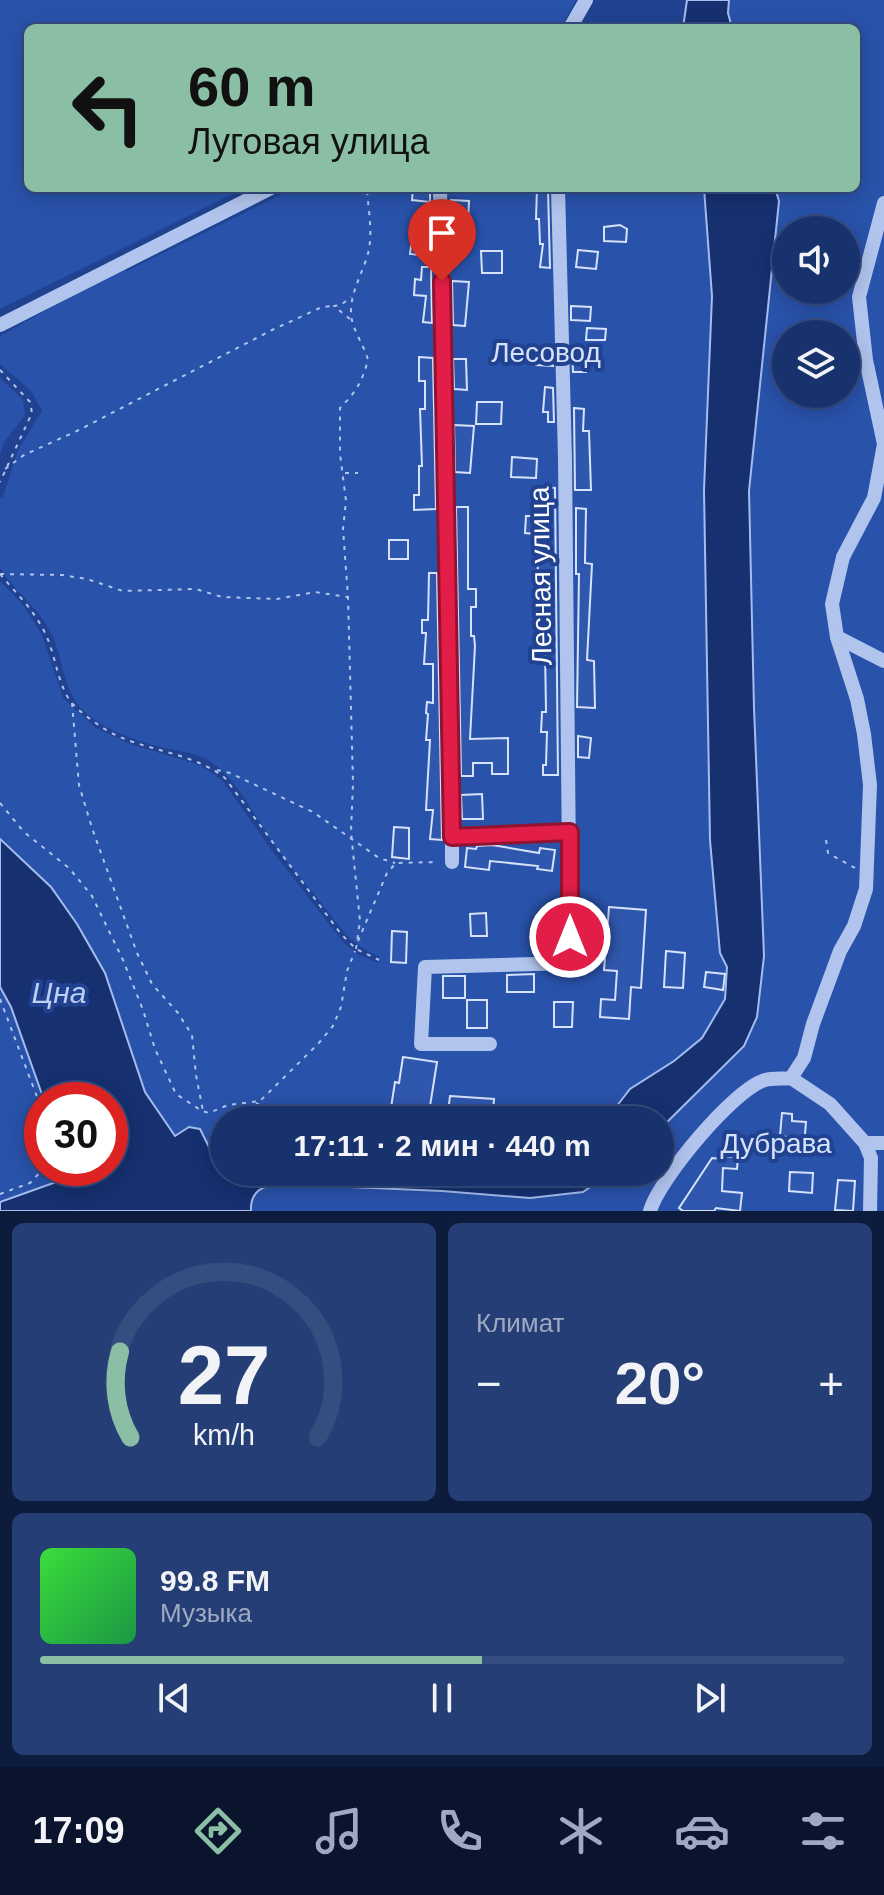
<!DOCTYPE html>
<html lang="ru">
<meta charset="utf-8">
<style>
body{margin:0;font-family:Helvetica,sans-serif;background:#253e75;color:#f1f3f6;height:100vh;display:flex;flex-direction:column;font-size:30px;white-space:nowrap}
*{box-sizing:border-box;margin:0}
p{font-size:26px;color:#9faac2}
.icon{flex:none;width:44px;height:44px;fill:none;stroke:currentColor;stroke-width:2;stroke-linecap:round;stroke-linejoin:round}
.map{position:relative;height:1211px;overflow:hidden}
.drawer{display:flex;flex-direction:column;gap:12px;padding:12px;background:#0d1c3c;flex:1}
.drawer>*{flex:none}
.top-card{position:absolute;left:24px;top:24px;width:836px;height:168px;border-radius:12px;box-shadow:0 4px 20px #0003,0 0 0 2px #364d80;background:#8abfa5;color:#111;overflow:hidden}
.fabs{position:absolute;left:772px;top:216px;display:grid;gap:16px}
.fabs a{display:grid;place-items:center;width:88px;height:88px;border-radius:50%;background:#18326d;box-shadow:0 4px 20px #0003,0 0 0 2px #364d80;font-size:40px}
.speed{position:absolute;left:24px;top:1082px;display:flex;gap:16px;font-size:40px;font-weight:700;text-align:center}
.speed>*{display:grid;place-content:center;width:104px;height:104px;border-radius:50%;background:#18326d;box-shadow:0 4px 20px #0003,0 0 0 2px #364d80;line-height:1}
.speed .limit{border:12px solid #d22;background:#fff;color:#111}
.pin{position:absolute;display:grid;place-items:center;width:68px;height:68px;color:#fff;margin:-82px -34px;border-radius:50% 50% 50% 0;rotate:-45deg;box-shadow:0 0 8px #0007}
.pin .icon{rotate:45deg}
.me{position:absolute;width:88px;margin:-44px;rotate:0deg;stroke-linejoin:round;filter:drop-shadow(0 0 6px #0008)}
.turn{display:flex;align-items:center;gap:28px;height:168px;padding:0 32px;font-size:36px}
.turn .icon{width:104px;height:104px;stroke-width:2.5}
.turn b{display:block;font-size:56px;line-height:68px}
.big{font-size:60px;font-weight:700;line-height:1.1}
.drawer .tile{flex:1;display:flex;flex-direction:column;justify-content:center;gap:12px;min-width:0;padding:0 28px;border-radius:12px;background:#253e75}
.drawer .dial{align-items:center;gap:0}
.dial svg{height:208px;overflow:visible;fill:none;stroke:#364d80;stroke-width:7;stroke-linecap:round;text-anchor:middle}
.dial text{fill:#f1f3f6;stroke:none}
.song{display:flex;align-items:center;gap:24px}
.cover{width:96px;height:96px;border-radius:12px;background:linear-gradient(135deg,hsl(120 70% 55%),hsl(140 70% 35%))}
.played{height:8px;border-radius:4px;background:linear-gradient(90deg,#8abfa5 55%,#364d80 55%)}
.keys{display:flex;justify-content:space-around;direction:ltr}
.heat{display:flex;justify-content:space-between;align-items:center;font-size:44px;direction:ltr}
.drawer .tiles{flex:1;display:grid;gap:12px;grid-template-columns:1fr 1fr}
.tile:last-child{grid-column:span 2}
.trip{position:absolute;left:210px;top:1106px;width:464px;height:80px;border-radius:40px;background:#18326d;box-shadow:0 4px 20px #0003,0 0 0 2px #364d80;font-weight:700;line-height:80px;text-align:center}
.menu{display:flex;height:128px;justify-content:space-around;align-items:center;background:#0a142c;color:#9faac2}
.menu .icon{width:56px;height:56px}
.menu .on{color:#8abfa5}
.menu b{font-size:36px;color:#f1f3f6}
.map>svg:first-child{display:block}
.green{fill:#2952aa;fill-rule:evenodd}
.water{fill:#163070;stroke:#a4bdee;stroke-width:2}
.building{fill:#3057ae;stroke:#d6e2fa;stroke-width:2}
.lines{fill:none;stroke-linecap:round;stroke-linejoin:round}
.path{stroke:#b1c4ed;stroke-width:2;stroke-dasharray:4 6;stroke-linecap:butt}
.minor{stroke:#b1c4ed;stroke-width:14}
.route-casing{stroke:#92132f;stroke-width:20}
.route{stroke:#e11d48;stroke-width:14}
.labels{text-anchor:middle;stroke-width:8;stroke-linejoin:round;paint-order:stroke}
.park-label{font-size:28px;fill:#d6e2fa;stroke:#204291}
.street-label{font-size:28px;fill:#fff;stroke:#204291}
.water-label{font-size:30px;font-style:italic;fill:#bdcff4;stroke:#204291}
</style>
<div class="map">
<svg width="884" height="1211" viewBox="0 0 884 1211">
<rect width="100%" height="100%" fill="#204291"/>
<g class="green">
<path d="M0 0H576L561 28H28V188H245L0 309Z"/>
<path d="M729 0H884V1211H251C249 1196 257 1189 270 1184L442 1191 480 1195 583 1192 611 1172H660V1129L744 1046 754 708 749 491 779 201 775 188H856V28H732L728 13ZM786 230H846V290H786ZM786 334H846V394H786Z"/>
<path d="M294 188H704L712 296 704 491 710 840 720 953 727 967 725 999 702 1038 674 1061 630 1089 616 1107 595 1120H224V1172L219 1181 204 1135 200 1129 185 1128 180 1135 175 1136 145 1092 105 973 51 887 0 839V581L23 605 42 635 63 698 96 728 133 745 200 765 222 780 273 852 343 942 359 955 379 963V956C354 947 342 930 326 909 310 888 292 869 276 847 258 822 243 789 219 768 201 752 179 752 157 746 131 739 100 728 81 708 63 688 63 659 52 635 39 607 15 593 0 568V498L3 497 18 450 42 411 31 391 0 364V336L121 269 127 271Z"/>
<path d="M0 378 23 400 25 415 4 442 0 455Z"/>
<path d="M0 987 11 1007 44 1100H42V1168H61L59 1181 0 1202Z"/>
</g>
<g class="water">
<path d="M687 0H729L728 13 732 28H683Z"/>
<path d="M704 188H775L779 201 749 491 754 708 764 956 757 1017 744 1046 660 1129V1120H595L616 1107 630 1089 674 1061 702 1038 725 999 727 967 720 953 710 840 704 490 712 296Z"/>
<path d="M0 839 51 887 77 924 105 973 145 1092 175 1136 189 1127 200 1129 210 1149 224 1143V1172H611L583 1192 530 1198 442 1191 281 1184C263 1185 250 1191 251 1211H0V1202L59 1181 61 1168H110V1100H44L11 1007 0 987Z"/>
</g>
<g class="building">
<path d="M413 188H430V202L412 200Z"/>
<path d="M537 188H548L550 268 540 267 543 244H540L539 219H536Z"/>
<path d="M451 200 469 201 467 243H453Z"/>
<path d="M620 225 627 229 626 242 604 241V227Z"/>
<path d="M412 238 427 239 426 256 410 254Z"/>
<path d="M578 250 598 252 596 269 576 267Z"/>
<path d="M481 251H502V273H482Z"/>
<path d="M422 267H431L432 323 423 322 426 296 414 295 415 279 421 280Z"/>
<path d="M452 281 469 282 465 326 453 325Z"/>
<path d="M571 306 591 307 590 321 571 320Z"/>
<path d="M587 328 606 329 605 340H586Z"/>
<path d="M572 348H585L586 372H573Z"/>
<path d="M547 349H552L553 366 536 365V351L547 352Z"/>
<path d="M419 357 433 358 436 509 414 510V495H419V466H422L420 409H425V381H419Z"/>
<path d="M453 359H466L467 390 454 389Z"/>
<path d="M545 387 553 388 554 422H548V412H543Z"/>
<path d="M477 402H502L501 424H476Z"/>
<path d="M574 408 584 409 583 431H589L591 490H575Z"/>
<path d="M454 425 474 426 470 473 455 472Z"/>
<path d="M512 457 537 459 536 478 511 477Z"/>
<path d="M544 487 555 488 558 775H543V765H546L547 732H541L542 712H546L545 649H548L547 624H543L541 606 544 574H538L536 534 525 533 526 516H533L534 509H542Z"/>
<path d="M456 507H468V589H476V607H471V636H474L475 646 470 739 508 738V774H492V763H473V776H461Z"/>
<path d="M576 508 586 509 585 563 592 564 587 660 594 661 595 708 577 707 579 574H576Z"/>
<rect x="389" y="540" width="19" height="19"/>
<path d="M429 573H437L442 840 430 839 433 810H426L430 740H426L428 714 426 713 427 702 433 703V664H424L426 633H422V620H428Z"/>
<path d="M578 736 591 738 589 758 578 757Z"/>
<path d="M482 794 483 819H462L461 795Z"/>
<path d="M394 827 409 828V859L392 857Z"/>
<path d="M492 845 539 853 540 848 555 850 552 871 537 869 538 866 490 861 489 870 465 867 467 848 476 849 477 846Z"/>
<path d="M609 907 646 910 641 988 631 987 629 1019 600 1017 601 999 615 1000 617 971 604 970Z"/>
<path d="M486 913 487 936H471L470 914Z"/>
<path d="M392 931 407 932 406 963 391 962Z"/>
<path d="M666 951 685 953 683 988 664 987Z"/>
<path d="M706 972 725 974 723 990 704 987Z"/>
<path d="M534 974V992H507V975Z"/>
<rect x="443" y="976" width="22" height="22"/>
<rect x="467" y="1000" width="20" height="28"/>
<path d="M554 1002H573L572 1027H554Z"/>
<path d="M403 1057 437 1062 428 1119 390 1114 395 1082 399 1083Z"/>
<path d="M450 1096 494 1099 493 1112 474 1110 473 1120H447Z"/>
<path d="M782 1113 792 1114V1121L806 1122 804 1146 787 1144 788 1137 780 1136Z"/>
<path d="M721 1156 738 1157 737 1169 723 1168 722 1191 742 1193 740 1211 716 1208 714 1211H683L679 1208 712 1158 721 1159Z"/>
<path d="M790 1172 813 1173 812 1193 789 1191Z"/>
<path d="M838 1180 855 1181 853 1211 835 1210Z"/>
</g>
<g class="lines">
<g class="path">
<path d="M350 319 334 306 341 305 351 297"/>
<path d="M0 370 30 402 32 413 0 482"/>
<path d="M5 469 24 455 79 430 272 330 322 307 334 306"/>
<path d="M345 473H358"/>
<path d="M0 574C16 593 34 610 45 633 54 651 56 673 65 692 71 706 87 717 100 726 138 752 188 749 225 778L341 934 356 949 379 960"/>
<path d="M0 574 62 575 87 579 123 591 196 589 222 597 277 599 315 592 347 597"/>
<path d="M72 703 79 785 92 828 137 953 152 984 178 1013 192 1035 196 1075 203 1111"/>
<path d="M217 770 230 773 313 812 379 858 395 863"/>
<path d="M0 803 24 832 69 868 92 896 123 960 143 1010 155 1049 176 1094 202 1111 209 1113 228 1105 260 1101 318 1044 333 1026 341 1007 347 971 355 951"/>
<path d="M826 840 828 853 855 868"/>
<path d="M358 941 387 873 396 863 438 862"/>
<path d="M356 949 360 921 351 832 353 783 348 597 343 529 346 501 340 454V408C356 392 362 382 368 360 364 344 351 329 351 312 351 292 361 276 367 257 374 234 368 211 367 188"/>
<path d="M0 999 42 1110"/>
<path d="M256 1103 286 1120"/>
<path d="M0 1194 30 1183 44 1168"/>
</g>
<g class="minor">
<path d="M570 28 586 0"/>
<path d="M440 188 452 837 570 832"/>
<path d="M884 203 859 297 866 360 884 444 874 498 843 557 832 604 837 637 884 661"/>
<path d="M0 325 271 188"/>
<path d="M452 862V837"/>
<path d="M490 1044H421L425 967 570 963 565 458 558 188"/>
<path d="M791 1078 830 1104 865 1143H884"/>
<path d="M865 1143 871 1158 870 1211"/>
<path d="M650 1211C659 1179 734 1089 765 1080 773 1078 783 1079 791 1078L804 1058 813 1024 840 951 854 926 866 889 870 785 864 734 857 699 837 637"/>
</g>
</g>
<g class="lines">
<defs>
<path id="route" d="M442 281 452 837 570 832V937"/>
</defs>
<use href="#route" class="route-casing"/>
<use href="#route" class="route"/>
</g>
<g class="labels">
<g class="park-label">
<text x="546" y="362">Лесовод</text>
<text x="776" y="1153">Дубрава</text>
</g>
<g class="street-label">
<text transform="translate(540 576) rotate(-91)" y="10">Лесная улица</text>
</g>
<g class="water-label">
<text x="59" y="1003">Цна</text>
</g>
</g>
</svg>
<div class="fabs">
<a><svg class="icon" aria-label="sound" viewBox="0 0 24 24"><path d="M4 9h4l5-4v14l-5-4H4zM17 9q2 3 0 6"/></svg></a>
<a><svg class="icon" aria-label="layers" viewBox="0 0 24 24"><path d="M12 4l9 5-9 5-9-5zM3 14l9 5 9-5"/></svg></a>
</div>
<div class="speed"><div class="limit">30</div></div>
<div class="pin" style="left:442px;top:281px;background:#d93025"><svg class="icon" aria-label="arrive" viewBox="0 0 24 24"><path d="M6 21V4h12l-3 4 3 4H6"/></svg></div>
<svg class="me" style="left:570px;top:937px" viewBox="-20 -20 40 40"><circle r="17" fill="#e11d48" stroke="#fff" stroke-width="3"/><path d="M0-11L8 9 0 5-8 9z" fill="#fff"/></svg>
<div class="trip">17:11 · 2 мин · 440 m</div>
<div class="top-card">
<div class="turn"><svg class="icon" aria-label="left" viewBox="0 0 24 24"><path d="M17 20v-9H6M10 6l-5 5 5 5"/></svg><div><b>60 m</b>Луговая улица</div></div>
</div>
</div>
<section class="drawer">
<div class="tiles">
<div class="tile dial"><svg viewBox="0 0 100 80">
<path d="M14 69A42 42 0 1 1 86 69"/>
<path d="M14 69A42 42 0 0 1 10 36" stroke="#8abfa5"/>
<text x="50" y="56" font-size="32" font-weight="700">27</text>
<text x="50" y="72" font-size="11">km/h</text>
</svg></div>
<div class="tile"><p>Климат</p>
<div class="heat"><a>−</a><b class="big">20°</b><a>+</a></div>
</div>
<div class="tile">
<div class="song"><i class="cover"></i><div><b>99.8 FM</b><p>Музыка</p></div></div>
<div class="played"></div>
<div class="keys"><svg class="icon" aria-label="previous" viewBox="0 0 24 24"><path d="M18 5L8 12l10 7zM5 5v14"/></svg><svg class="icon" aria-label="pause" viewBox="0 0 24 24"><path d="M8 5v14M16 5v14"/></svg><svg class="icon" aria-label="next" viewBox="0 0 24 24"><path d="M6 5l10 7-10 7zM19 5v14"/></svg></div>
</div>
</div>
</section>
<nav class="menu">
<b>17:09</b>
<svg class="icon on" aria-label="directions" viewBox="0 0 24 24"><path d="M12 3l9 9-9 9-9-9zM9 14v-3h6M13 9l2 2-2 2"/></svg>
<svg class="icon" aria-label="music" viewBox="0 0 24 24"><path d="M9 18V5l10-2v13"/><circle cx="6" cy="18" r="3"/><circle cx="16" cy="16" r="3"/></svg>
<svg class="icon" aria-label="phone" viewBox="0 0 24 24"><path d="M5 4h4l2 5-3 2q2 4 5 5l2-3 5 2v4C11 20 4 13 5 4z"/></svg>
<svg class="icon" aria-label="climate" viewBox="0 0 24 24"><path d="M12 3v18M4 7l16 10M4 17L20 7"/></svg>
<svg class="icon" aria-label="car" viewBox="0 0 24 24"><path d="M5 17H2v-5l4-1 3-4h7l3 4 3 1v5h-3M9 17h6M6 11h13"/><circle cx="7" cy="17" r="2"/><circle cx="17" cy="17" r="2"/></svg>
<svg class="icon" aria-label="filters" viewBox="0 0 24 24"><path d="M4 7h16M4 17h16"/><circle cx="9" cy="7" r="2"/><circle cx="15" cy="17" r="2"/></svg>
</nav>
